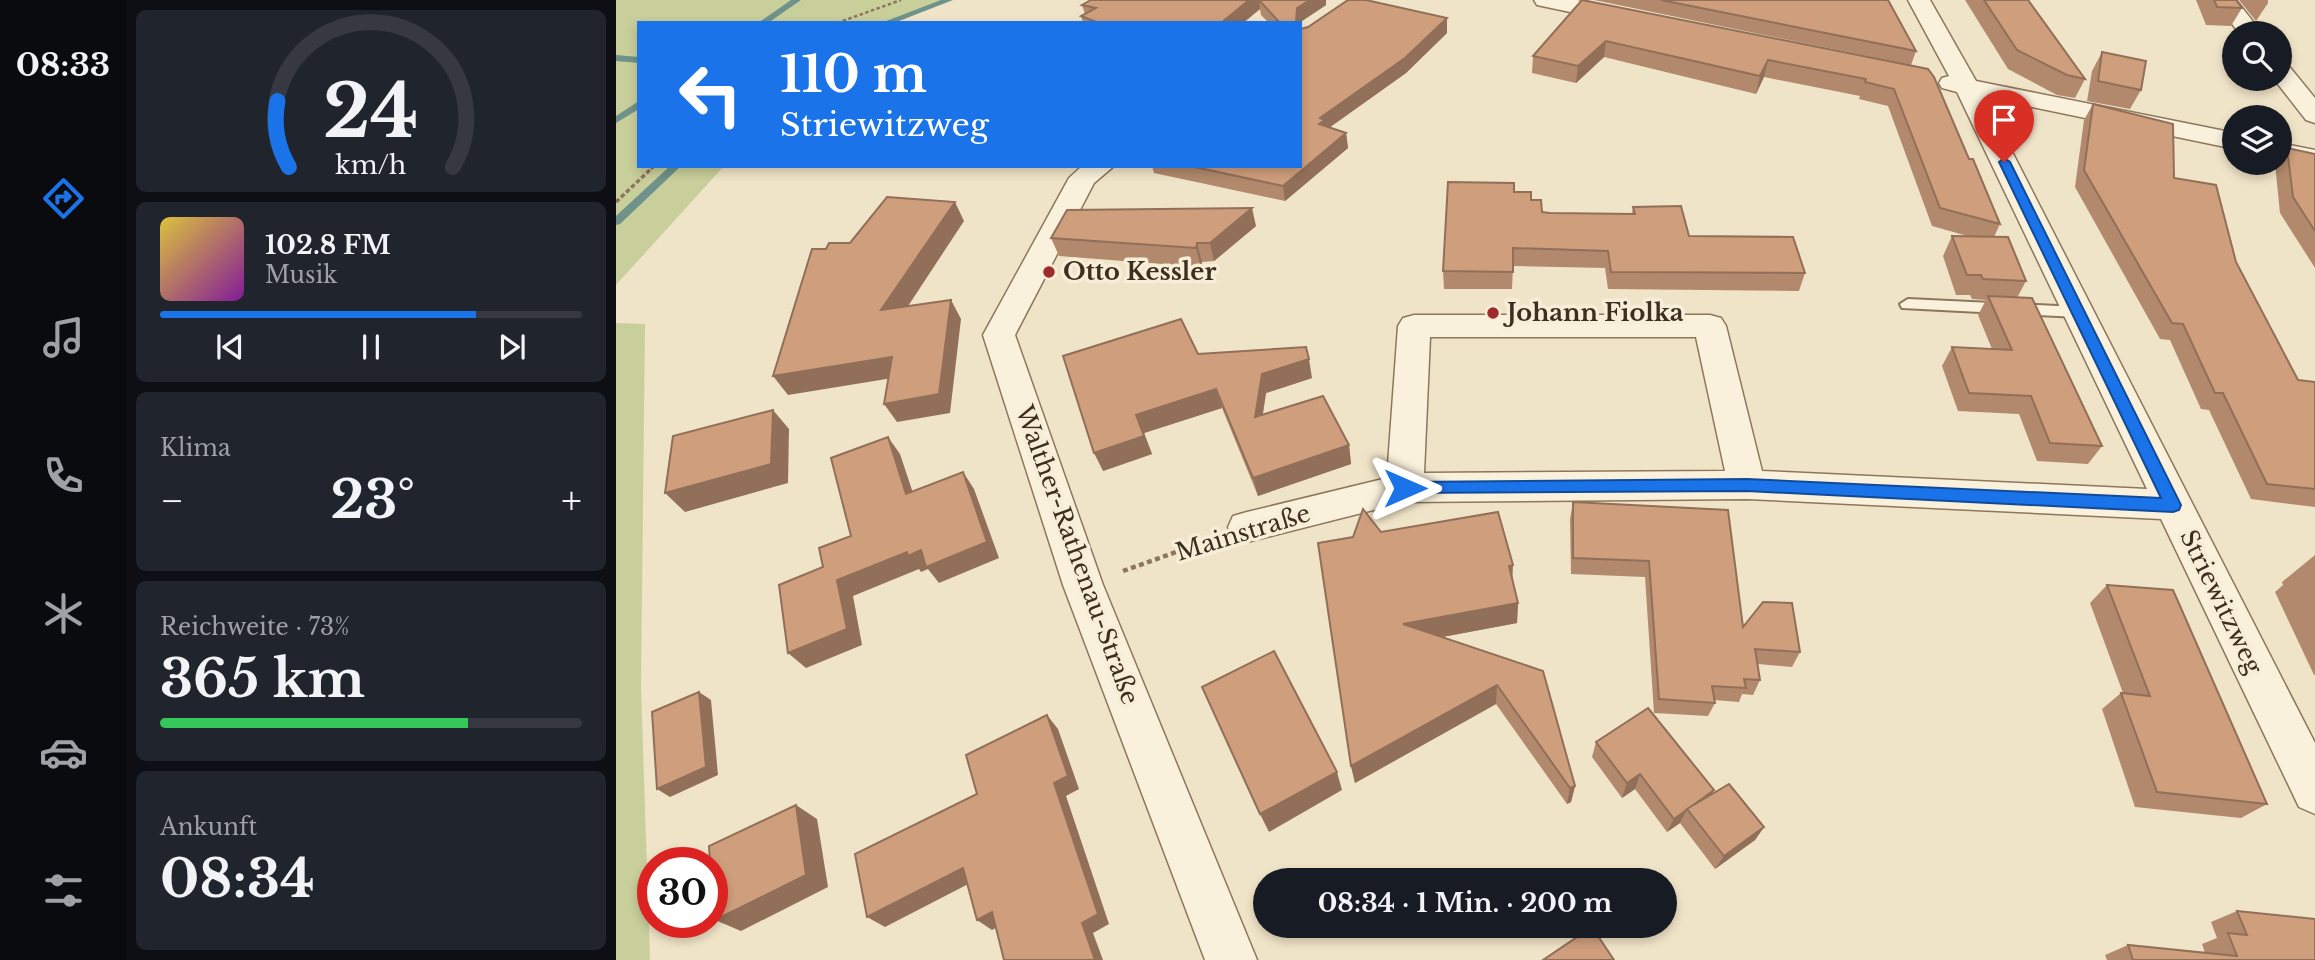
<!DOCTYPE html>
<html lang="de">
<meta charset="utf-8">
<style>
body{margin:0;font-family:"Libre Baskerville",serif;background:#20242c;color:#f1f3f6;height:100vh;display:flex;flex-direction:column;font-size:26px;white-space:nowrap}
*{box-sizing:border-box;margin:0}
p{font-size:23px;color:#9ea1a6}
.icon{flex:none;width:38px;height:38px;fill:none;stroke:currentColor;stroke-width:2;stroke-linecap:round;stroke-linejoin:round}
.map{position:relative;flex:1;overflow:hidden}
.drawer{display:flex;flex-direction:column;gap:10px;padding:10px;background:#0d0f14;width:490px}
.drawer>*{flex:none}
.top-card{position:absolute;left:21px;top:21px;width:665px;height:147px;border-radius:0px;box-shadow:0 4px 10px #0003;background:#1a73e8;color:#fff;overflow:hidden}
.fabs{position:absolute;left:1606px;top:21px;display:grid;gap:14px}
.fabs a{display:grid;place-items:center;width:70px;height:70px;border-radius:50%;background:#171b24;box-shadow:0 4px 10px #0003;font-size:35px}
.speed{position:absolute;left:21px;top:847px;display:flex;gap:14px;font-size:35px;font-weight:700;text-align:center}
.speed>*{display:grid;place-content:center;width:91px;height:91px;border-radius:50%;background:#171b24;box-shadow:0 4px 10px #0003;line-height:1}
.speed .limit{border:10px solid #d22;background:#fff;color:#111}
.pin{position:absolute;display:grid;place-items:center;width:60px;height:60px;color:#fff;margin:-72px -30px;border-radius:50% 50% 50% 0;rotate:-45deg;box-shadow:0 0 7px #0007}
.pin .icon{rotate:45deg}
.me{position:absolute;width:77px;margin:-38px;rotate:90deg;stroke-linejoin:round;filter:drop-shadow(0 0 5px #0008)}
.turn{display:flex;align-items:center;gap:24px;height:147px;padding:0 28px;font-size:32px}
.turn .icon{width:91px;height:91px;stroke-width:2.5}
.turn b{display:block;font-size:49px;line-height:60px}
.big{font-size:52px;font-weight:800;line-height:1.1}
.drawer .card{flex:1;display:flex;flex-direction:column;justify-content:center;gap:10px;min-width:0;padding:0 24px;border-radius:10px;background:#20242c}
.drawer .dial{align-items:center;gap:0}
.dial svg{height:182px;overflow:visible;fill:none;stroke:#363941;stroke-width:7;stroke-linecap:round;text-anchor:middle}
.dial text{fill:#f1f3f6;stroke:none}
.song{display:flex;align-items:center;gap:21px}
.cover{width:84px;height:84px;border-radius:10px;background:linear-gradient(135deg,hsl(50 70% 55%),hsl(290 70% 35%))}
.played{height:7px;border-radius:4px;background:linear-gradient(90deg,#1a73e8 75%,#363941 75%)}
.keys{display:flex;justify-content:space-around;direction:ltr}
.heat{display:flex;justify-content:space-between;align-items:center;font-size:38px;direction:ltr}
.charge{height:10px;border-radius:5px;background:linear-gradient(90deg,#34c759 73%,#363941 0)}
.trip{position:absolute;left:637px;top:868px;width:424px;height:70px;border-radius:35px;background:#171b24;box-shadow:0 4px 10px #0003;font-weight:800;line-height:70px;text-align:center}
main{display:flex;flex:1;min-height:0}
.dock{display:flex;flex-direction:column;width:126px;justify-content:space-around;align-items:center;background:#090b0e;color:#9ea1a6}
.dock .icon{width:49px;height:49px}
.dock .current{color:#1a73e8}
.dock b{font-size:32px;color:#f1f3f6}
.map>svg:first-child{display:block}
.green{fill:#c9cf9b}
.lines{fill:none;stroke-linecap:round;stroke-linejoin:round}
.stream{fill:#6f938a;fill-rule:evenodd}
.lane-casing{stroke:#8d765c;stroke-width:4}
.street-casing{stroke:#8d765c;stroke-width:3}
.path-far2{stroke:#8d765c;stroke-width:2.5;stroke-dasharray:3.5 2.5;stroke-linecap:butt}
.path-far1{stroke:#8d765c;stroke-width:3.5;stroke-dasharray:4.5 2.5;stroke-linecap:butt}
.path{stroke:#8d765c;stroke-width:4.5;stroke-dasharray:5 3.5;stroke-linecap:butt}
.lane{fill:#faf1dc;fill-rule:evenodd}
.street{fill:#faf1dc;fill-rule:evenodd}
.wall{fill:#b2896c}
.shaded-wall{fill:#916f58}
.building{fill:#cf9f7d;stroke:#916f58;stroke-width:2}
.route{fill:#1a73e8;stroke:#114b97;stroke-width:2}
.poi-dot{fill:#9e2a2b;stroke:#f7eed8;stroke-width:2.5}
.labels{text-anchor:middle;stroke-width:7;stroke-linejoin:round;paint-order:stroke}
.poi-label{font-size:24px;font-weight:bold;fill:#3d2e20;stroke:#f7eed8;text-anchor:start}
.street-label{font-size:24px;fill:#3d2e20;stroke:#f7eed8}
</style>
<main>
<nav class="dock">
<b>08:33</b>
<svg class="icon current" aria-label="directions" viewBox="0 0 24 24"><path d="M12 3l9 9-9 9-9-9zM9 14v-3h6M13 9l2 2-2 2"/></svg>
<svg class="icon" aria-label="music" viewBox="0 0 24 24"><path d="M9 18V5l10-2v13"/><circle cx="6" cy="18" r="3"/><circle cx="16" cy="16" r="3"/></svg>
<svg class="icon" aria-label="phone" viewBox="0 0 24 24"><path d="M5 4h4l2 5-3 2q2 4 5 5l2-3 5 2v4C11 20 4 13 5 4z"/></svg>
<svg class="icon" aria-label="climate" viewBox="0 0 24 24"><path d="M12 3v18M4 7l16 10M4 17L20 7"/></svg>
<svg class="icon" aria-label="car" viewBox="0 0 24 24"><path d="M5 17H2v-5l4-1 3-4h7l3 4 3 1v5h-3M9 17h6M6 11h13"/><circle cx="7" cy="17" r="2"/><circle cx="17" cy="17" r="2"/></svg>
<svg class="icon" aria-label="filters" viewBox="0 0 24 24"><path d="M4 7h16M4 17h16"/><circle cx="9" cy="7" r="2"/><circle cx="15" cy="17" r="2"/></svg>
</nav>
<section class="drawer">
<div class="card dial"><svg viewBox="0 0 100 80">
<path d="M14 69A42 42 0 1 1 86 69"/>
<path d="M14 69A42 42 0 0 1 9 40" stroke="#1a73e8"/>
<text x="50" y="56" font-size="32" font-weight="700">24</text>
<text x="50" y="72" font-size="11">km/h</text>
</svg></div>
<div class="card">
<div class="song"><i class="cover"></i><div><b>102.8 FM</b><p>Musik</p></div></div>
<div class="played"></div>
<div class="keys"><svg class="icon" aria-label="previous" viewBox="0 0 24 24"><path d="M18 5L8 12l10 7zM5 5v14"/></svg><svg class="icon" aria-label="pause" viewBox="0 0 24 24"><path d="M8 5v14M16 5v14"/></svg><svg class="icon" aria-label="next" viewBox="0 0 24 24"><path d="M6 5l10 7-10 7zM19 5v14"/></svg></div>
</div>
<div class="card"><p>Klima</p>
<div class="heat"><a>−</a><b class="big">23°</b><a>+</a></div>
</div>
<div class="card"><p>Reichweite · 73%</p><b class="big">365 km</b><div class="charge"></div></div>
<div class="card"><p>Ankunft</p><b class="big">08:34</b></div>
</section>
<div class="map">
<svg width="1699" height="960" viewBox="0 0 1699 960">
<rect width="100%" height="100%" fill="#f0e4c8"/>
<g class="green">
<path d="M0 0H333L269 23H23V166H108L0 285Z"/>
<path d="M0 323 29 324 25 686 34 960H0Z"/>
</g>
<g class="lines">
<g class="stream">
<path d="M175 0H185L152 23H142Z"/>
<path d="M325 0H337L278 23H265Z"/>
<path d="M0 55 23 57V63L0 61Z"/>
<path d="M23 101V109L0 123V116Z"/>
<path d="M54 166H65L4 224 0 225V216Z"/>
</g>
<defs>
<path id="lane" d="M1292 299 1462 307 1470 312 1462 317 1286 308 1284 304Z"/>
<g id="street">
<path d="M918 0H961L1019 12 1022 17 1019 22 1011 24 921 5Z"/>
<path d="M1292 0H1314L1360 81 1619 133V149L1368 97 1699 743V814L1683 807 1545 519 1131 499 789 502 631 542 617 538 612 527 617 516 631 512 771 478 782 326 787 318 798 315H1094L1105 318 1110 326 1146 471 1531 489 1341 92 1326 88 1323 83 1326 78 1333 76ZM814 337H1080L1109 471 808 473Z"/>
<path d="M1598 0H1620L1646 33H1623Z"/>
<path d="M1664 63 1672 65 1699 98V123L1690 120 1658 79H1664Z"/>
<path d="M1664 143 1699 150V166L1664 159Z"/>
<path d="M466 166H498L478 183 399 335 487 585 641 960H589L447 585 367 335 453 178Z"/>
</g>
</defs>
<use href="#lane" class="lane-casing"/>
<use href="#street" class="street-casing"/>
<g class="path-far2">
<path d="M221 23 285 0"/>
<path d="M35 169 38 166"/>
</g>
<path class="path-far1" d="M0 202 37 167"/>
<path class="path" d="M507 571 594 540"/>
<use href="#lane" class="lane"/>
<use href="#street" class="street"/>
</g>
<g class="wall">
<path d="M473 0H710V5L683 23H653L645 15 644 9 627 23H467L465 16 469 14 466 5 473 1Z"/>
<path d="M966 0 1312 69 1353 159 1384 224 1378 237 1410 281 1401 298 1486 446 1472 464 1421 461 1403 414 1342 411 1326 366 1336 347 1376 349 1362 315 1370 300 1356 299 1354 295H1340L1327 256 1336 236 1355 237 1316 226 1272 106 1243 99 1244 96 1148 77 1140 94 988 57 960 83 916 73 917 56Z"/>
<path d="M978 0H1272L1300 51 1295 65Z"/>
<path d="M1349 0H1412L1469 79 1459 98 1441 95 1392 69Z"/>
<path d="M1580 0H1620L1626 8 1615 26 1590 25Z"/>
<path d="M1623 0H1652V3L1640 21Z"/>
<path d="M684 29 831 33 790 73 714 127 730 133 732 148 669 201 538 173 536 166H684Z"/>
<path d="M1486 52 1525 90 1514 109 1471 101 1476 71Z"/>
<path d="M1477 104 1558 178 1620 262 1682 380 1699 382V507L1635 499 1593 410 1585 409 1554 340 1544 339 1459 187 1468 120Z"/>
<path d="M1671 148 1699 154V268L1664 213 1659 164 1660 163H1664V157Z"/>
<path d="M898 192 915 200 926 212 934 213 1016 214 1017 207 1073 236 1189 273 1183 291 992 289 989 268 897 266 896 289H828L827 271Z"/>
<path d="M640 226 598 261 586 262 585 267 443 256 435 238Z"/>
<path d="M582 354 696 378 650 393 647 414 733 445 735 464 642 496 606 408 528 433 536 454 487 471Z"/>
<path d="M957 502 1127 627 1184 652 1176 667 1142 664 1144 680 1137 695 1126 694 1123 702 1098 700 1099 703 1092 716 1038 713 1029 577 955 574 954 519Z"/>
<path d="M765 532 896 580 902 603 901 623 826 637 927 671 959 786 955 802 951 804 880 704 739 783 735 766 737 537Z"/>
<path d="M1699 555V675H1698L1659 592 1667 585 1666 582Z"/>
<path d="M1491 585 1651 804 1625 818 1519 807 1486 709 1505 693H1507L1474 603Z"/>
<path d="M980 742 1096 794 1148 827 1139 840 1099 869 1064 823 1051 832 1019 789 1006 798 976 757Z"/>
<path d="M1621 911 1699 960H1491L1489 955 1512 945 1589 953 1586 944 1601 938 1595 922Z"/>
</g>
<g class="shaded-wall">
<path d="M633 0H653H643L644 9 627 23H605Z"/>
<path d="M694 0H710V5L683 23H680L681 8Z"/>
<path d="M831 18V33L790 73 710 130 705 139 704 118Z"/>
<path d="M990 41 988 57 960 83 962 66Z"/>
<path d="M1152 60 1148 77 1140 94 1144 76Z"/>
<path d="M730 133 732 148 669 201 667 186Z"/>
<path d="M339 202 348 221 277 329 265 310Z"/>
<path d="M636 208 640 226 598 261 594 243Z"/>
<path d="M581 243 586 262 585 267 580 248Z"/>
<path d="M335 300 345 319 334 413 281 422 268 404Z"/>
<path d="M276 357 289 376 172 395 157 376Z"/>
<path d="M693 359 696 378 650 393 643 436 639 417 646 374Z"/>
<path d="M600 389 606 408 528 433 536 454 487 471 478 453 520 415Z"/>
<path d="M157 410 173 429 172 483 69 512 49 493Z"/>
<path d="M272 437 284 454 303 511 290 494Z"/>
<path d="M733 445 735 464 642 496 637 478Z"/>
<path d="M347 472 358 489 383 558 323 583 312 569 305 572 303 569 237 596 246 645 190 668 172 653 221 580 291 552 305 550Z"/>
<path d="M897 565 896 586 893 566Z"/>
<path d="M902 603 901 623 789 644 787 624Z"/>
<path d="M881 685 880 704 739 783 735 766Z"/>
<path d="M83 692 95 700 102 775 54 797 41 789Z"/>
<path d="M431 715 442 729 463 789 450 796 493 924 477 933 487 960H479L466 923 438 783Z"/>
<path d="M721 772 726 790 653 832 644 814Z"/>
<path d="M1024 774 1019 789 1006 798 1011 783Z"/>
<path d="M959 786 955 802 951 804 954 788Z"/>
<path d="M1098 790 1090 805 1071 809 1064 823 1051 832 1058 819Z"/>
<path d="M180 805 201 819 212 887 125 931 99 920Z"/>
<path d="M1148 827 1139 840 1099 869 1108 856Z"/>
<path d="M347 868 362 879 269 927 251 917Z"/>
<path d="M376 912 390 922 376 930 361 920Z"/>
</g>
<g class="building">
<path d="M475 0H633L605 23H483L465 16 480 8 466 5Z"/>
<path d="M643 0H694L681 8 680 23H664Z"/>
<path d="M732 0H750L831 18 789 58 704 118 709 120 703 124 730 133 667 186 574 166H684V29L692 27Z"/>
<path d="M966 0 1312 69 1318 77 1353 159H1357L1384 224 1324 208 1278 89 1249 82 1250 79 1152 60 1144 76 990 41 962 66 917 56Z"/>
<path d="M1045 0H1272L1300 51Z"/>
<path d="M1368 0H1412L1469 79 1451 75 1401 50Z"/>
<path d="M1598 0H1620L1626 8 1601 7Z"/>
<path d="M1486 52 1530 61 1525 90 1482 81Z"/>
<path d="M1477 104 1557 124 1558 178 1600 185 1620 262 1682 380 1699 382V489L1651 484 1607 393H1599L1567 324 1556 323 1468 170Z"/>
<path d="M1671 148 1699 154V231L1677 197Z"/>
<path d="M832 182 898 183V192H915V200H925L926 212 934 213 1019 214 1017 207 1065 206 1073 236 1177 237 1189 273 995 272 992 251 897 248V272L827 271Z"/>
<path d="M271 197 339 202 265 310 335 300 323 394 268 404 276 357 157 376 196 249H210L213 243H234Z"/>
<path d="M636 208 594 243H581L580 248 435 238 451 210Z"/>
<path d="M1336 236 1392 237 1410 281 1367 279 1365 275H1351Z"/>
<path d="M1372 296 1416 298 1486 446 1434 443 1415 396 1353 393 1336 347 1396 350Z"/>
<path d="M565 319 582 354 690 347 693 359 646 374 639 417 707 396 733 445 637 478 600 389 520 415 528 436 478 453 447 356Z"/>
<path d="M157 410 155 464 49 493 57 436Z"/>
<path d="M272 437 290 494 347 472 371 542 310 567 305 550 292 556 291 552 221 580 231 629 172 653 163 585 207 567 203 548 235 536 215 458Z"/>
<path d="M957 502 1112 510 1127 627 1147 602 1176 603 1184 652 1139 649 1144 680 1128 679 1130 688 1096 686 1099 703 1043 699 1033 561 957 558Z"/>
<path d="M747 509 765 532 882 512 897 565 893 566 902 603 787 624 927 671 959 786 954 788 881 685 735 766 702 543 737 537Z"/>
<path d="M1491 585 1557 590 1651 804 1541 792 1505 693 1534 696Z"/>
<path d="M658 651 721 772 644 814 586 687Z"/>
<path d="M83 692 90 767 41 789 36 712Z"/>
<path d="M1032 708 1098 790 1058 819 1024 774 1011 783 980 742Z"/>
<path d="M431 715 452 776 438 783 482 914 466 923 479 960H388L376 912 361 920 347 868 251 917 239 854 361 794 350 755Z"/>
<path d="M1113 784 1148 827 1108 856 1071 809Z"/>
<path d="M180 805 190 875 99 920 96 885V863H94L93 846Z"/>
<path d="M1621 911 1699 919V960H1517L1512 945 1621 956 1612 933 1631 935Z"/>
<path d="M976 927 998 960H927Z"/>
</g>
<path class="route" d="M1388 158 1394 162 1565 505 1563 510 1557 512 1131 491 783 493 781 488 783 484 789 482 1131 479 1545 498 1383 162Z"/>
<g class="poi-dot">
<circle cx="433" cy="272" r="7"/>
<circle cx="877" cy="313" r="7"/>
</g>
<g class="labels">
<g class="poi-label">
<text x="447" y="280">Otto Kessler</text>
<text x="891" y="321">Johann Fiolka</text>
</g>
<g class="street-label">
<text transform="translate(627 533) rotate(-17)" y="8">Mainstraße</text>
<text transform="translate(461 555) rotate(70)" y="8">Walther-Rathenau-Straße</text>
<text transform="translate(1605 602) rotate(64)" y="8">Striewitzweg</text>
</g>
</g>
</svg>
<div class="fabs">
<a><svg class="icon" aria-label="search" viewBox="0 0 24 24"><circle cx="10" cy="10" r="6"/><path d="M15 15l6 6"/></svg></a>
<a><svg class="icon" aria-label="layers" viewBox="0 0 24 24"><path d="M12 4l9 5-9 5-9-5zM3 14l9 5 9-5"/></svg></a>
</div>
<div class="speed"><div class="limit">30</div></div>
<div class="pin" style="left:1388px;top:162px;background:#d93025"><svg class="icon" aria-label="arrive" viewBox="0 0 24 24"><path d="M6 21V4h12l-3 4 3 4H6"/></svg></div>
<svg class="me" style="left:789px;top:488px" viewBox="-20 -20 40 40"><path d="M0-17L14 15 0 8-14 15z" fill="#1a73e8" stroke="#fff" stroke-width="4"/></svg>
<div class="trip">08:34 · 1 Min. · 200 m</div>
<div class="top-card">
<div class="turn"><svg class="icon" aria-label="left" viewBox="0 0 24 24"><path d="M17 20v-9H6M10 6l-5 5 5 5"/></svg><div><b>110 m</b>Striewitzweg</div></div>
</div>
</div>
</main>
